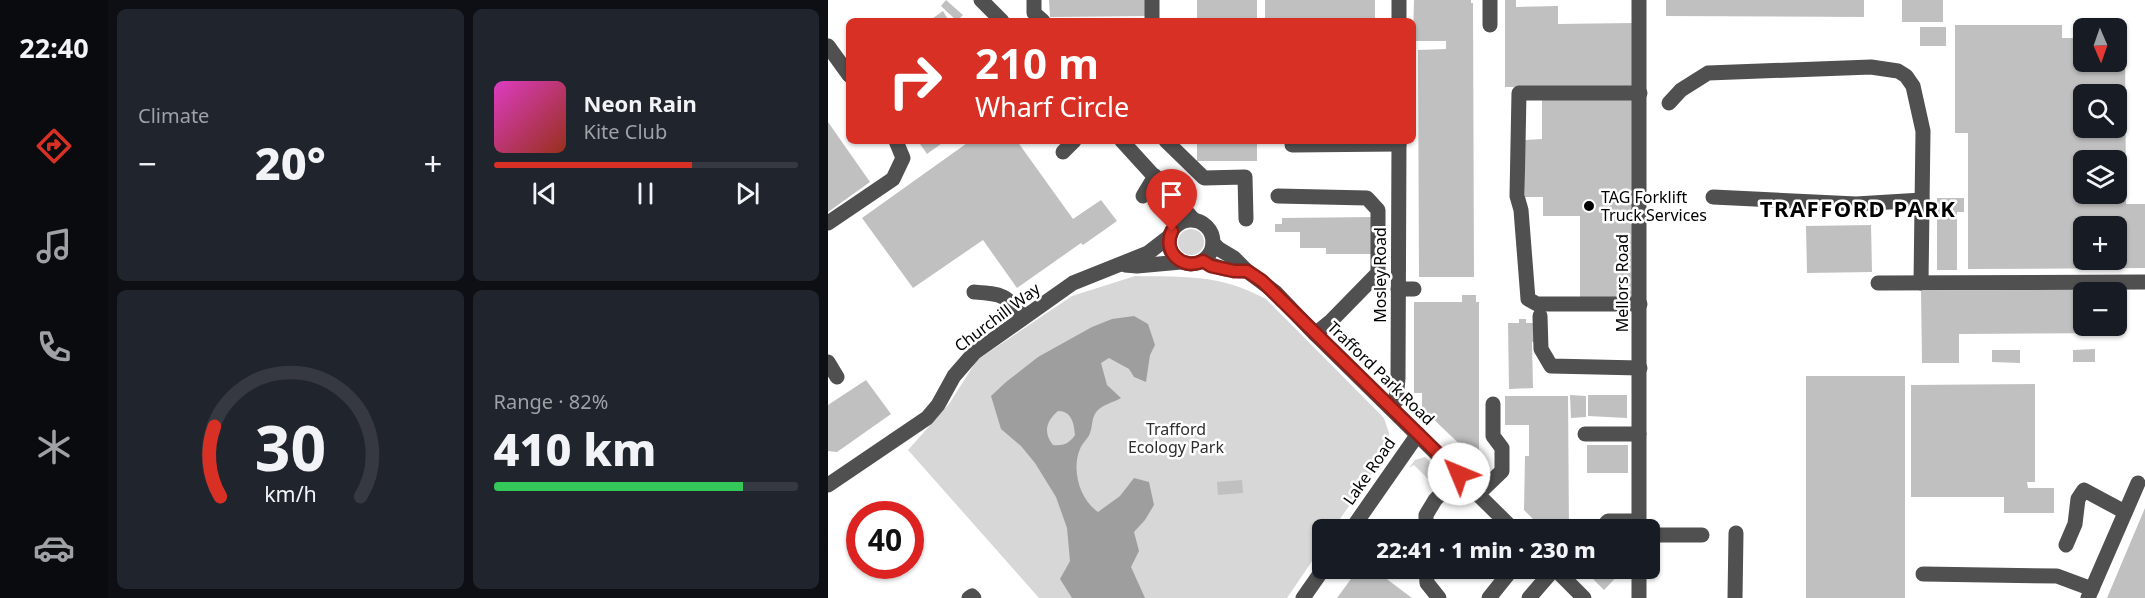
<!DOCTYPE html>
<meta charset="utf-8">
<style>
body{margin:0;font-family:"Noto Sans",sans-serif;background:#20242c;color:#f1f3f6;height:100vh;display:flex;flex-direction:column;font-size:22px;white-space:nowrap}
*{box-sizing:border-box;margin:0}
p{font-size:20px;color:#9ea1a6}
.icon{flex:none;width:33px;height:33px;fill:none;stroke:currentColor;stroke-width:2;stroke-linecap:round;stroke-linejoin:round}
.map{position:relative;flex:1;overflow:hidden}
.details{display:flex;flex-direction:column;gap:9px;padding:9px;background:#0d0f14;width:720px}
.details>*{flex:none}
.banner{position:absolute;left:18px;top:18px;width:570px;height:126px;border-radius:9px;box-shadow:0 2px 4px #0004;background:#d93025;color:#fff;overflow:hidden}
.needle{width:39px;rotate:178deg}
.tools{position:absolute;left:1245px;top:18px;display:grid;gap:12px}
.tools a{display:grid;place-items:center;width:54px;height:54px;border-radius:9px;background:#171b24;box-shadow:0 2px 4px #0004;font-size:30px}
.speed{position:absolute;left:18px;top:501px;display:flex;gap:12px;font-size:30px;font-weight:700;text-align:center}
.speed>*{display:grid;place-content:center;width:78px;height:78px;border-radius:50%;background:#171b24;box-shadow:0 2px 4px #0004;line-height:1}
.speed .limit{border:9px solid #d22;background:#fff;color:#111}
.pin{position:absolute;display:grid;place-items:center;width:51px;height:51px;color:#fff;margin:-62px -26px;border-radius:50% 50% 50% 0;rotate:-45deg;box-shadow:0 0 6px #0007}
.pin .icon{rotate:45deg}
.me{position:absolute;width:66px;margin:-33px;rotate:315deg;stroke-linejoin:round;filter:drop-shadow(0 0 4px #0008)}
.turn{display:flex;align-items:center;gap:21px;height:126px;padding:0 30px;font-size:27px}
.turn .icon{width:78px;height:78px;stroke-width:2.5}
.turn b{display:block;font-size:42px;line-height:51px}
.big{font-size:45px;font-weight:800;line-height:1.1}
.details .tile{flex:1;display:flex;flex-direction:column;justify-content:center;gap:9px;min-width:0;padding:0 21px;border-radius:9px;background:#20242c}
.details .dial{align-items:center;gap:0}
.dial svg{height:156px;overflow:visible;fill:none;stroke:#363941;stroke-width:7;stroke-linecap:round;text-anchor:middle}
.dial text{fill:#f1f3f6;stroke:none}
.song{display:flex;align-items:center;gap:18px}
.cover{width:72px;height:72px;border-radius:9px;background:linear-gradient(135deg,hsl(310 70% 55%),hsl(10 70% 35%))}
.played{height:6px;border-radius:3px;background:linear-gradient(90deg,#d93025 65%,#363941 65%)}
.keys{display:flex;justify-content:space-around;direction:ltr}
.heat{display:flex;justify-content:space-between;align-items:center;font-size:33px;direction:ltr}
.charge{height:9px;border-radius:4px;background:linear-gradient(90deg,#34c759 82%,#363941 0)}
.details .tiles{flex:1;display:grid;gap:9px;grid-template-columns:repeat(2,1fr)}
.trip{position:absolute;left:484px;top:519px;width:348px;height:60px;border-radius:9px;background:#171b24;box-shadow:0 2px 4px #0004;font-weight:800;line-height:60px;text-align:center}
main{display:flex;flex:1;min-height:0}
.tab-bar{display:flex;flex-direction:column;width:108px;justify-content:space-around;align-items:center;background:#090b0e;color:#9ea1a6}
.tab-bar .icon{width:42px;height:42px}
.tab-bar .selected{color:#d93025}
.tab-bar b{font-size:27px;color:#f1f3f6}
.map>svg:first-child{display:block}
.green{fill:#d7d7d7}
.water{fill:#9e9e9e;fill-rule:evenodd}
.building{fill:#c0c0c0;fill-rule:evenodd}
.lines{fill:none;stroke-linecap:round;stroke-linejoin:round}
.minor{stroke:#505050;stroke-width:15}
.route-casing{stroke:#8d1f18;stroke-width:15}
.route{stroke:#d93025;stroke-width:10}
.poi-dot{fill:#000;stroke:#fff;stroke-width:2}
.labels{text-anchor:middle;stroke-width:5;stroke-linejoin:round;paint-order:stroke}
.poi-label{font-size:16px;fill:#000;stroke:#fff;text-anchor:start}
.street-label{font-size:16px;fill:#000;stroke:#fff}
.park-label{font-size:16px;fill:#2e2e2e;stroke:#fff}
.district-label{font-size:22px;font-weight:bold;letter-spacing:1.5px;fill:#000;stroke:#fff}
</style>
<main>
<nav class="tab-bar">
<b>22:40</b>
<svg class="icon selected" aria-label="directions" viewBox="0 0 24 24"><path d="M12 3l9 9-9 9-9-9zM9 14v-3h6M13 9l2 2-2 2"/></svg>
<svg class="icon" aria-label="music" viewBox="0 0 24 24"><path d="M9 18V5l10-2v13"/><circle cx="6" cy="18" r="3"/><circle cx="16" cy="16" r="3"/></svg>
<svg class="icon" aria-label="phone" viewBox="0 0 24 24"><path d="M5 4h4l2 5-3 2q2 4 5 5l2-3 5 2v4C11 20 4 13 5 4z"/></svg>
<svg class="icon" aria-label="climate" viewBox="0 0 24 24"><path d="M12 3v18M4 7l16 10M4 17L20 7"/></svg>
<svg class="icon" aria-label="car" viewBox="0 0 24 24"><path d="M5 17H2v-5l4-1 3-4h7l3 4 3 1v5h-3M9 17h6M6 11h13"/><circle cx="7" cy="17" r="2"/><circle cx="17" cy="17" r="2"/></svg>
</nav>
<section class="details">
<div class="tiles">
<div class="tile"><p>Climate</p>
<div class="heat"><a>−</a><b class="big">20°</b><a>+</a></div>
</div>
<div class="tile">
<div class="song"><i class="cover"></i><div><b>Neon Rain</b><p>Kite Club</p></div></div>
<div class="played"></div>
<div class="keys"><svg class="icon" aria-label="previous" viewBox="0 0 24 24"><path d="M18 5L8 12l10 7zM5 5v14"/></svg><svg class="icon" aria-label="pause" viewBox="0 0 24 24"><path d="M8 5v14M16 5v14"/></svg><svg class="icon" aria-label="next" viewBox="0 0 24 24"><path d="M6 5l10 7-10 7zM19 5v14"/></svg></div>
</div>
<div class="tile dial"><svg viewBox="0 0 100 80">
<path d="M14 69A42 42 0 1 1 86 69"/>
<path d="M14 69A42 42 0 0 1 11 33" stroke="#d93025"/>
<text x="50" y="56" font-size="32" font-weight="700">30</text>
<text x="50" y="72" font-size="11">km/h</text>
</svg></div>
<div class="tile"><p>Range · 82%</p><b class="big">410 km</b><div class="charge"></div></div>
</div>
</section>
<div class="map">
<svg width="1317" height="598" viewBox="0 0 1317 598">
<rect width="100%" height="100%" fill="#fff"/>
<g class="green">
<circle cx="363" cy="242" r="13"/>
<path d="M307 276C357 277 392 274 438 299L556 418 561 433 560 450 505 529 495 530V545L459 598H211L80 450 121 404 149 360 244 296Z"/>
<path d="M597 457 615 475 606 485 586 465 581 468 587 460Z"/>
</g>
<path class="water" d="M306 316 320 324 327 345 322 355 318 382 306 377 301 369 281 358 273 363 279 385 293 398C286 402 274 405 269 411 263 418 265 426 262 433 260 439 254 443 252 449 243 470 252 500 270 512L292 496 306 478 321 482 326 505 317 520 306 532 311 551 303 567 317 598H244L232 579 242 561 239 528 228 497 207 463 193 446 173 429 163 396 178 382 210 357 264 327 284 319ZM230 411C244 411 246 424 247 435 241 444 235 446 225 445 215 433 218 421 230 411Z"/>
<g class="building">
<path d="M118 0 135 15 129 21 113 6Z"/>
<path d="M221 0H317V16L222 17Z"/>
<rect x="369" y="0" width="60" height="21"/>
<rect x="437" y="0" width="110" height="21"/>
<path d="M586 0H643V3H645L646 277H591L590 50 618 49V41H585Z"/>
<path d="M677 0H688V7L730 6V24L805 23V86L677 87Z"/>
<path d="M838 0H1036V17L838 16Z"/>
<rect x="1074" y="0" width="41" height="22"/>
<path d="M115 11 121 21H101Z"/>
<path d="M1127 25H1234V38H1256V62H1288V38H1297L1298 204H1317V268L1140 269V133H1127ZM1256 94H1288V128H1256ZM1256 160H1288V194H1256ZM1256 226H1288V260H1256Z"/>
<rect x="1092" y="27" width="26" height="19"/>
<path d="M714 100H806V299H752V216H715V197H697V140L714 139Z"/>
<path d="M0 122 42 182 0 212Z"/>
<path d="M90 141H117L99 154Z"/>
<path d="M142 141H189L245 219 273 200 289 221 255 245 253 243 189 288 155 240 85 288 34 218Z"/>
<rect x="369" y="141" width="60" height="20"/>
<path d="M1109 198H1136V212H1129V270H1109Z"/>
<path d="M545 217V254H498V248H472V232H447V224H454V218Z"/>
<path d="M1043 225 1044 272 979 273 978 226Z"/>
<path d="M1297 289V333L1131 334V363H1094L1093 291ZM1256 292H1288V326H1256Z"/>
<path d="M634 295H648V302H651V463L594 408V393H586V302H634Z"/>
<path d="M691 319H698V323H708V342H704L705 388 681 389 680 323H691Z"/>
<path d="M1267 349V362H1245V350Z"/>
<path d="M1164 350H1192V363L1164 362Z"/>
<rect x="978" y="376" width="99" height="222"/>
<path d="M38 380 63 414 9 452 0 451V405Z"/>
<path d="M1207 384V482H1199L1200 488H1226V513H1176V497H1083V385Z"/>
<path d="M742 395 758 396V417L743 418Z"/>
<path d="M760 395H799V418L760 416Z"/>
<path d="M677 396H740L741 530H716L696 510 697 456H701V425H677Z"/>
<rect x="759" y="445" width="41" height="28"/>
<path d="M414 480 415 493 390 495 389 482Z"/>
<path d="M1317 508V598H1279Z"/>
<path d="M531 568H544L584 598H509Z"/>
<path d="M754 568H797L776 590Z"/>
</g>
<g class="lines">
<g class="minor">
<path d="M153 0 174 21"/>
<path d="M206 0V13L215 21"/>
<path d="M662 0V25"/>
<path d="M324 21V0"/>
<path d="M571 21V0"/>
<path d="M0 46 21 75"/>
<path d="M841 103 853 90 880 73 1043 67 1070 71 1078 76 1085 86 1095 131 1093 283"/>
<path d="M294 141 366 220"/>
<path d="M338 141 376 178 417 177 418 219"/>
<path d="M464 145 571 144"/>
<path d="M235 152 246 141"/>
<path d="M315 196 327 176"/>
<path d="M450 196 539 198 550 210V273L503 321 487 334"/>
<path d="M885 197 1028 204 1094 200"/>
<circle cx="363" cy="242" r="22"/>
<path d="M0 223 65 179 75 158 68 141"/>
<path d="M385 243 391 249 406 258 419 271 447 292 487 334 686 530"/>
<path d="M375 261C388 268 404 271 419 271"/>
<path d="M297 265 309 266 353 262"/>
<path d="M1050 283 1317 282"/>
<path d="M570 289H586"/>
<path d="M146 292C173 294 179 294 195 318"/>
<path d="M812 304H709L700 299 693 210 689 196 691 93H812"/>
<path d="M712 316 713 349 723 366 812 368"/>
<path d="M0 362 9 377"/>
<path d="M563 407 568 401 570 378 571 141"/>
<path d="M757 434H811"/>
<path d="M0 485 99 418 110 405 126 376 146 353 245 283 320 253 342 236"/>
<path d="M650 494 674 471V448L665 436V404"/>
<path d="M523 530 590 434"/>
<path d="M598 530V515L607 500 631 474"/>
<path d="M772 530 780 521H811"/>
<path d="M811 530V0"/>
<path d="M822 535H874"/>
<path d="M1238 545 1247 524 1250 499 1256 490 1297 512"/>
<path d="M598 568 599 583 611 598"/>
<path d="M726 568 756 598"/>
<path d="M1095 574 1229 576 1264 589"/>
<path d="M141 598 144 596 146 598"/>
<path d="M475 598 496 568"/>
<path d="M661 598 685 568"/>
<path d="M701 598 726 569"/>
<path d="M811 598V568"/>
<path d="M907 598 908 533"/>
<path d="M1260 598 1310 483"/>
</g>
</g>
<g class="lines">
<defs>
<path id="route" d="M344 231C334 252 355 271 375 261L383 266 406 271H419L434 281 631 474"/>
</defs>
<use href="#route" class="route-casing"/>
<use href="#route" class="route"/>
</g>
<circle class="poi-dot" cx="761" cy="206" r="6"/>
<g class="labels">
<g class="poi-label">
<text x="773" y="203">TAG Forklift<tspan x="773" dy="18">Truck Services</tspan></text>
</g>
<g class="street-label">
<text transform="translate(552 275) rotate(-90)" y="6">Mosley Road</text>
<text transform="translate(794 283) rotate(-90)" y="6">Mellors Road</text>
<text transform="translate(169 317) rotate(-37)" y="6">Churchill Way</text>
<text transform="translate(553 373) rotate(44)" y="6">Trafford Park Road</text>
<text transform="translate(541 471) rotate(-55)" y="6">Lake Road</text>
</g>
<g class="park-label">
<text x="348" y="435">Trafford<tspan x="348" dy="18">Ecology Park</tspan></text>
</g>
<g class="district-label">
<text x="1030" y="217">TRAFFORD PARK</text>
</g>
</g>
</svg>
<div class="tools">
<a><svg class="needle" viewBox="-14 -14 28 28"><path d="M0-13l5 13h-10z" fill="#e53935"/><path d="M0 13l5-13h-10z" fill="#9ea1a6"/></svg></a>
<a><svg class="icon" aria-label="search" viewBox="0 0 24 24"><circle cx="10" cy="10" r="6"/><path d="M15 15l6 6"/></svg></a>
<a><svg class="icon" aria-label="layers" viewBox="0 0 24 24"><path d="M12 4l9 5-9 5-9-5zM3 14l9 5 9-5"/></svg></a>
<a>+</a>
<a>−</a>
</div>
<div class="speed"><div class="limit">40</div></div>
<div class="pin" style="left:344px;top:231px;background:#d93025"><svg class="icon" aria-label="arrive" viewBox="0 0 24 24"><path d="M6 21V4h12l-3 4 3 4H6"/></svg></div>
<svg class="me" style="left:631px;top:474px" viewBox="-20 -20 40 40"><circle r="19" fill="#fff"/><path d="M0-13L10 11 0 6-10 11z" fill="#d93025"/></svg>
<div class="trip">22:41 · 1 min · 230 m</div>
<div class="banner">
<div class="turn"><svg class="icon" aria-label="right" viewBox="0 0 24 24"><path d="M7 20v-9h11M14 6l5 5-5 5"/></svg><div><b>210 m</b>Wharf Circle</div></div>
</div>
</div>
</main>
